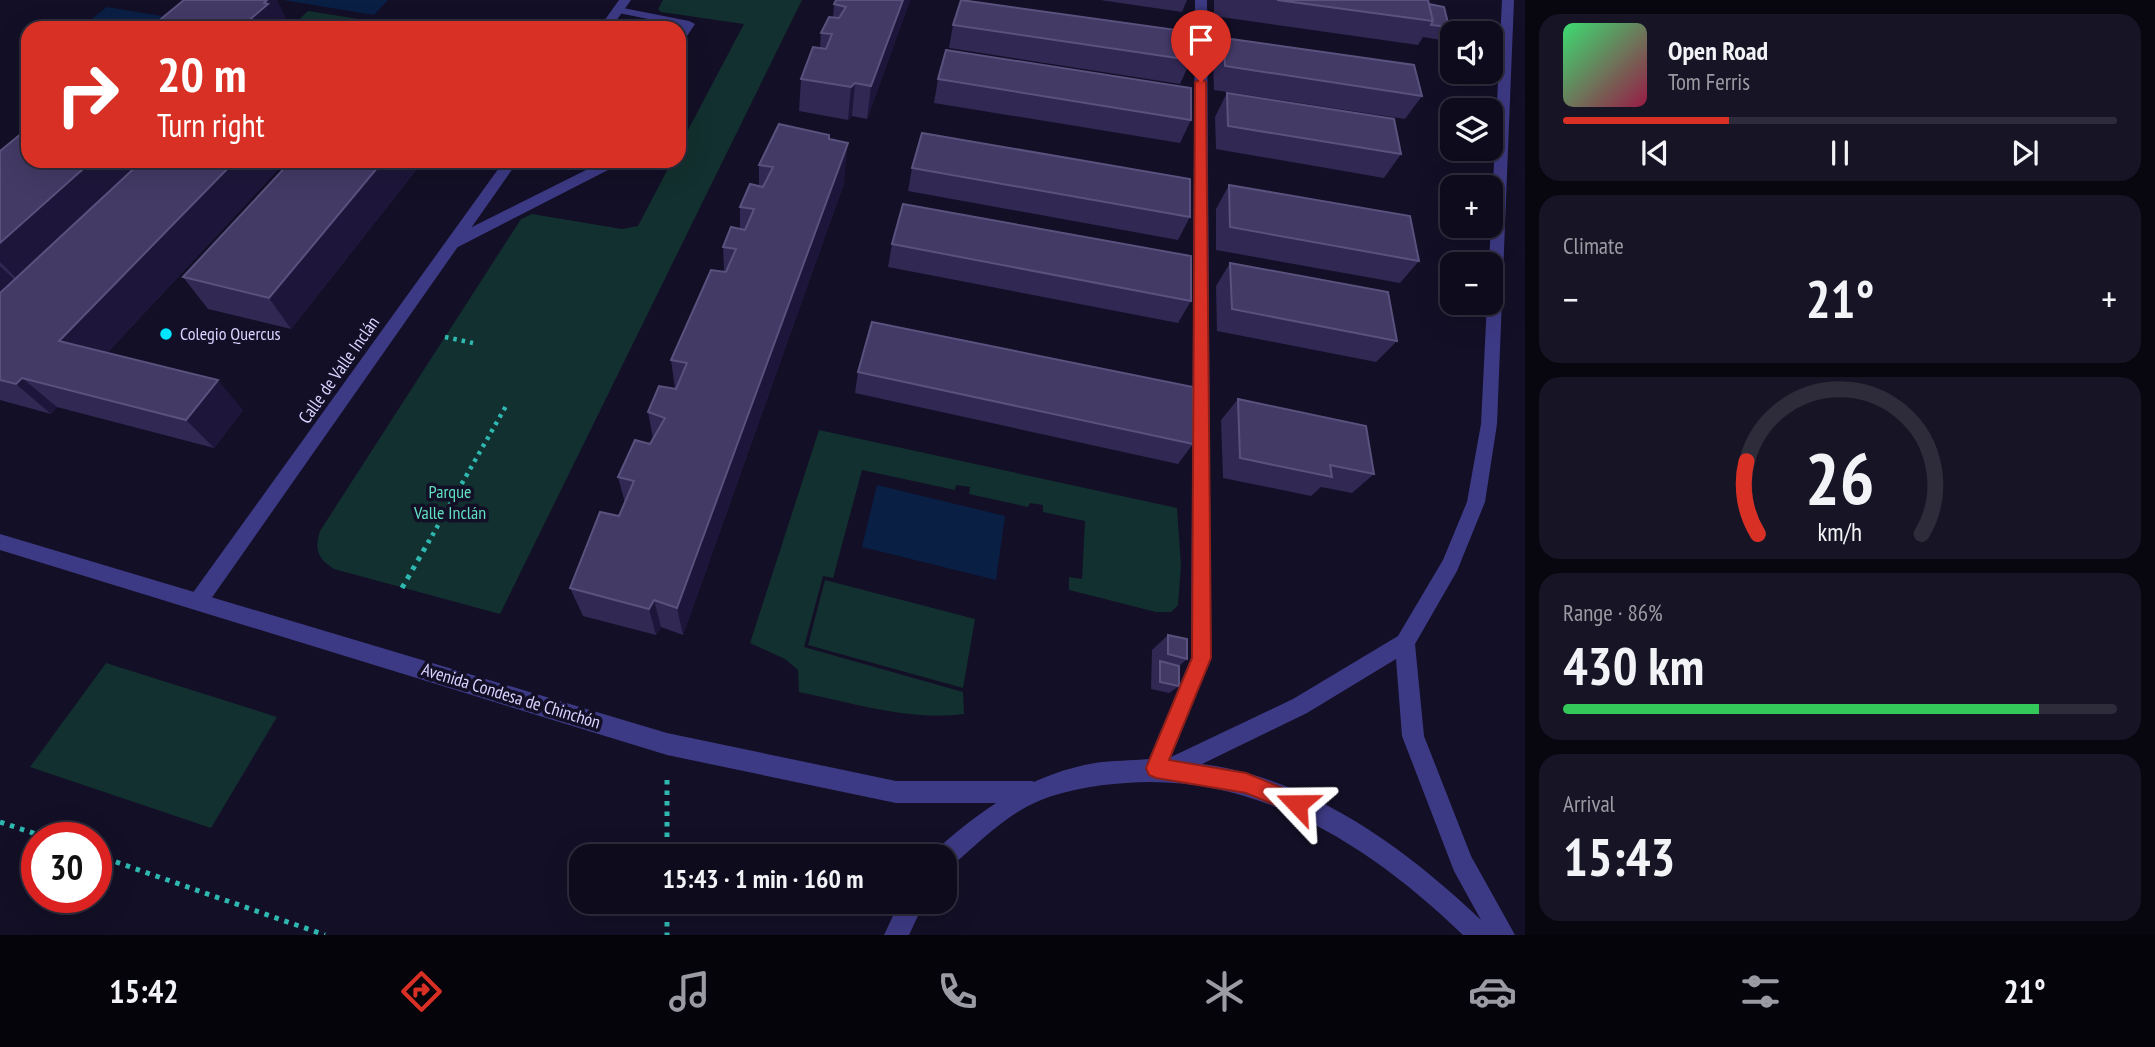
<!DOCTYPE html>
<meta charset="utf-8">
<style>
body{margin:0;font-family:"PT Sans Narrow",sans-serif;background:#171425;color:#f1f3f6;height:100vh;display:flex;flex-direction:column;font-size:26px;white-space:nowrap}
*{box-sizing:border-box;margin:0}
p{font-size:23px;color:#9b9ba3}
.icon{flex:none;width:38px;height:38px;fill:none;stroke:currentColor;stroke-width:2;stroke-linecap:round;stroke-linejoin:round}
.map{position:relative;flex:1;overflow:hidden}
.side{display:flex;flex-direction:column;gap:14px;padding:14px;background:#08060f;width:630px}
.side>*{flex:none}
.banner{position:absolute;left:21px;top:21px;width:665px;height:147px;border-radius:21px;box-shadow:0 7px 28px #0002,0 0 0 2px #2e2b3b;background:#d93025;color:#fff;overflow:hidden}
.tools{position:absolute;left:1440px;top:21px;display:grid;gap:14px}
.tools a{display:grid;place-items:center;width:63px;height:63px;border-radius:14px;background:#0e0b1c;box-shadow:0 7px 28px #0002,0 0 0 2px #2e2b3b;font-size:35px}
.speed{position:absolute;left:21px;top:822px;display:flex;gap:14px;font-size:35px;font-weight:700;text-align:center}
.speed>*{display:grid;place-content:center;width:91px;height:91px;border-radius:50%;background:#0e0b1c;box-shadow:0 7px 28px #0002,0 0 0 2px #2e2b3b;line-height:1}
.speed .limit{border:10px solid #d22;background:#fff;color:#111}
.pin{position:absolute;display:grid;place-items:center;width:60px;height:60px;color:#fff;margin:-72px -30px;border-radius:50% 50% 50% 0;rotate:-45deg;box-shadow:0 0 7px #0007}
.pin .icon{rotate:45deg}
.me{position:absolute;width:77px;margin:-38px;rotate:293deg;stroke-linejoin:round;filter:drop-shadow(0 0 5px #0008)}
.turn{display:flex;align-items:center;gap:24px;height:147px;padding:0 21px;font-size:32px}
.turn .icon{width:91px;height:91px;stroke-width:2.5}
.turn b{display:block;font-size:49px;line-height:60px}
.big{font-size:52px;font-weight:700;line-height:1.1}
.side .card{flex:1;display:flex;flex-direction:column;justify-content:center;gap:10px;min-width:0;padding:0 24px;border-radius:21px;background:#171425}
.side .dial{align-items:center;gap:0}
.dial svg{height:182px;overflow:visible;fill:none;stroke:#2e2b3b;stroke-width:7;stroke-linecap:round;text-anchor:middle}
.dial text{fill:#f1f3f6;stroke:none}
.song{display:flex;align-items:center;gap:21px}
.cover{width:84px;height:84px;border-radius:10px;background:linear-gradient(135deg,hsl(140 70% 55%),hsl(340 70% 35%))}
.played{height:7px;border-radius:4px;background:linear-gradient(90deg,#d93025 30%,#2e2b3b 30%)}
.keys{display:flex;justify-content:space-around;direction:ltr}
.heat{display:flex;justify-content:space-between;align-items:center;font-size:38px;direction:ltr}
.charge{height:10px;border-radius:5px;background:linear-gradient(90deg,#34c759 86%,#2e2b3b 0)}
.trip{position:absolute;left:569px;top:844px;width:388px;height:70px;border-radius:21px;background:#0e0b1c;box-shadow:0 7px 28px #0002,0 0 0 2px #2e2b3b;font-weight:700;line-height:70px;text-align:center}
.dock{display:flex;height:112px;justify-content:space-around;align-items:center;background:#06040b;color:#9b9ba3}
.dock .icon{width:49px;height:49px}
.dock .active{color:#d93025}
.dock b{font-size:32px;color:#f1f3f6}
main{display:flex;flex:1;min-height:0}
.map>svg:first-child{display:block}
.green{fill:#12302f}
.water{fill:#0a1f44}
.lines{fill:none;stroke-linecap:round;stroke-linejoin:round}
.path-far1{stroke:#2fb8b0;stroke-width:4.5;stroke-dasharray:3.5 5;stroke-linecap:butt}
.path{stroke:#2fb8b0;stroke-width:5;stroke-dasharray:4.5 6;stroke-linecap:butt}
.service{fill:#3d3a85;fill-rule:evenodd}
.minor{fill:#3d3a85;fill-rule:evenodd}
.tertiary{fill:#3d3a85;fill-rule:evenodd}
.wall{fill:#312854}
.shaded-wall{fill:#1d163a}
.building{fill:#433a66;stroke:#5a527e;stroke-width:2}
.route{fill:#d93025;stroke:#8d1f18;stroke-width:2}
.poi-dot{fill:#00e5ff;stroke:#130f26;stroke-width:2.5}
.labels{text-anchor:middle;stroke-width:7;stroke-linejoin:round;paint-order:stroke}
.poi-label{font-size:18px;fill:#d9d4ff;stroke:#130f26;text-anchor:start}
.street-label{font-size:18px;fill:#d9d4ff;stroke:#130f26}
.park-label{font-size:18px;fill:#5fe0c0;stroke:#130f26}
</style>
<main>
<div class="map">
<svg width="1525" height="935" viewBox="0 0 1525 935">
<rect width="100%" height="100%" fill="#130f26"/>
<g class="green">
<path d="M663 0H802L500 614 334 569C318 559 314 550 320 531L521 219 532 214 622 229 638 226 672 161H679V147L744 24 661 12 658 9Z"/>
<path d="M308 11 415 28H290Z"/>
<path d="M819 430 1177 508 1181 566 1178 605 1171 612H1156L1069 590V577L1082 579 1085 521 1043 512V505L1030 503 1028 507 969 494 970 487 956 485 955 490 862 470 833 578 823 576 804 647 963 692 964 714C910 721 852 703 799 692L798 670 785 659 750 643Z"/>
<path d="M825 580 975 619 963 688 808 645Z"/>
<path d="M106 663 277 717 211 828 30 767Z"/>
</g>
<g class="water">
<path d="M283 0H388L374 15Z"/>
<path d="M107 7 162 16 148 28H111L85 24Z"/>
<path d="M877 485 1005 516 996 580 862 547Z"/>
</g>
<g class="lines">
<g class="path-far1">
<path d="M445 337 473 343"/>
<path d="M428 543 506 406"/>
</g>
<g class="path">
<path d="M402 588 429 541"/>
<path d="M667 780V856"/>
<path d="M0 822 48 838"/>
<path d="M96 855 325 935"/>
<path d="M667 901V935"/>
</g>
<g class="service">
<path d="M618 7 689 21 695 24 683 42 679 44V31L682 26 614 12 612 10Z"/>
<path d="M599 161H613L608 170 458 247 453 248 446 243 448 239 598 164Z"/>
</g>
<g class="minor">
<path d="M619 0H631L611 28H599Z"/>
<path d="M1195 0H1207L1211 658 1171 757 1293 699 1398 636 1443 560 1467 502 1481 424 1487 303H1491V264H1489L1502 0H1514L1497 424 1485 502 1457 571 1415 644 1424 736 1471 856 1515 935H1463C1372 847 1258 773 1126 783 1094 785 1057 791 1028 806 1000 821 977 844 953 865L945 868V856H934L937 849C984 807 1032 774 1095 763 1113 760 1131 761 1149 759L1191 658ZM1396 659 1402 736 1454 871 1481 920C1406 848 1308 777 1202 764L1307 713Z"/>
<path d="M504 161H518L206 606 199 609 192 606 189 600 192 594Z"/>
<path d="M900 901H925L909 935H884Z"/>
</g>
<path class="tertiary" d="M0 534 667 733 896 781H1032L1040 784 1043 792 1040 800 1032 803H896L667 755 0 550Z"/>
</g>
<g class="wall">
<path d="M836 0H910L867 119 852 116 848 120 799 111 801 79 820 48 821 33 833 17 834 4Z"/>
<path d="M1100 0H1187L1182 12Z"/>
<path d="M1214 0H1431H1428L1429 4 1449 27 1441 40 1423 37 1418 45 1214 16Z"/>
<path d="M953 25 1191 60 1180 84 949 48Z"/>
<path d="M1224 38 1422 96 1405 119 1214 90 1213 61Z"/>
<path d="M938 79 1191 120 1180 143 934 103Z"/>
<path d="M1227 93 1401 154 1384 178 1216 149 1215 117Z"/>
<path d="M829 139 844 183 683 635 661 627 656 635 583 616 570 588 619 516 625 503 618 477 650 444 653 439 648 412 675 389 671 360 724 271 723 247 740 229V207L759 186V165Z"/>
<path d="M0 151 28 161H286L107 353 243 410 214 448 57 407 51 414 0 400Z"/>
<path d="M291 161H432L425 170 417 169 291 329 208 309 183 277Z"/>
<path d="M912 168 1190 217 1178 240 908 191Z"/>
<path d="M1229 185 1419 261 1400 283 1216 250V209Z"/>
<path d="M892 244 1191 301 1178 323 888 267Z"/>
<path d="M1230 263 1397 341 1376 362 1217 331 1216 286Z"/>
<path d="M858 372 1193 444 1178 464 855 393Z"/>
<path d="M1238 399 1374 474 1352 493 1321 487 1311 496 1223 478 1221 420Z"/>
<path d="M1168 635 1187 659 1179 666V686L1169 693 1151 689 1152 650Z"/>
</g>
<g class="shaded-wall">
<path d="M267 0H277L290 27 288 28H240Z"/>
<path d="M903 0H910L867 119 871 86Z"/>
<path d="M855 83 852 116 848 120 851 87Z"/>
<path d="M848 143 844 183 683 635 677 608Z"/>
<path d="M92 161H152L22 284 0 262V243Z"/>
<path d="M235 161H286L90 371 59 341Z"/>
<path d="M383 161H414L417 169 291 329 269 298Z"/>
<path d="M421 161H432L425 170Z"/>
<path d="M0 266 17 282 0 298Z"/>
<path d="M22 378 57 407 51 414 16 384Z"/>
<path d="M218 380 243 410 214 448 186 420Z"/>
<path d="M654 600 661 627 656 635 649 609Z"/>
</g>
<g class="building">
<path d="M184 0H267L264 3 268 4 240 28H150Z"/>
<path d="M836 0H903L871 86 855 83 851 87 801 79 813 47 826 49 832 34 821 33 829 17 839 18 846 7 834 4Z"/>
<path d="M961 0 1191 32V60L953 25Z"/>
<path d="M1277 0H1428L1433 21Z"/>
<path d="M1429 4 1444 7 1449 27 1431 25 1433 21Z"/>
<path d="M1224 38 1414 65 1422 96 1225 66Z"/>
<path d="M946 50 1191 88V120L938 79Z"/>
<path d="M1227 93 1394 119 1401 154 1228 126Z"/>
<path d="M779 124 829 135V139L848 143 677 608 654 600 649 609 570 588 600 512 619 516 634 481 618 477 635 440 650 444 665 418 648 412 659 386 676 389 687 363 671 360 711 270 726 272 736 249 723 247 731 227 745 230 754 209 740 207 750 184 763 187 773 167 759 165Z"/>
<path d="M28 128V161H92L0 243V151Z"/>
<path d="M922 133 1190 179V217L912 168Z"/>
<path d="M142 161H235L59 341 218 380 186 420 22 378 16 384 0 380V293Z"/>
<path d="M291 161H383L269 298 183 277Z"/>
<path d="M1229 185 1410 216 1419 261 1230 227Z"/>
<path d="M903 204 1191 256V301L892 244Z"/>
<path d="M1230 263 1388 292 1397 341 1232 309Z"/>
<path d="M872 322 1193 387V444L858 372Z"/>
<path d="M1238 399 1366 426 1374 474 1330 465 1332 477 1240 458Z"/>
<path d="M1168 635 1187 639V659L1168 654Z"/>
<path d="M1160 661 1179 666V686L1160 682Z"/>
</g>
<path class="route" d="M1201 79 1206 82 1211 658 1169 760 1246 773 1304 797 1307 804 1304 811 1297 814 1246 793 1156 778 1149 775 1146 768 1192 658 1195 82Z"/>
<circle class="poi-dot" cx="166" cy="334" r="7"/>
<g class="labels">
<g class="poi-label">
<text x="180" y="340">Colegio Quercus</text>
</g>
<g class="street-label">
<text transform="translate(339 370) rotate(-55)" y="6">Calle de Valle Inclán</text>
<text transform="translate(511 696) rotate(17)" y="6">Avenida Condesa de Chinchón</text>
</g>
<g class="park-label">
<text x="450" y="498">Parque<tspan x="450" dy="21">Valle Inclán</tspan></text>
</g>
</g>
</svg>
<div class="tools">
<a><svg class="icon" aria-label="sound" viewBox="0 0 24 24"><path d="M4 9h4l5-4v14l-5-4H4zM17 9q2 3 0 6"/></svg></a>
<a><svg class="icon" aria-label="layers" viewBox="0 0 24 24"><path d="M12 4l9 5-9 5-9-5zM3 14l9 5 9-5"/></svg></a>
<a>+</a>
<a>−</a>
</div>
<div class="speed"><div class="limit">30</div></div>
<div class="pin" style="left:1201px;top:82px;background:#d93025"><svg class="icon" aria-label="arrive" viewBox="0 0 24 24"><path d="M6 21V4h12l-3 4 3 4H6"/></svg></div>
<svg class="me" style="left:1297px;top:804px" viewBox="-20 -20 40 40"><path d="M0-17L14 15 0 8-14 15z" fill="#d93025" stroke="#fff" stroke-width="4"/></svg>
<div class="trip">15:43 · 1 min · 160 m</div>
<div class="banner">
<div class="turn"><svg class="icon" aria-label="right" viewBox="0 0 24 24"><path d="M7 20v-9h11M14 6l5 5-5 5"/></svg><div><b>20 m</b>Turn right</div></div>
</div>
</div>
<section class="side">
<div class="card">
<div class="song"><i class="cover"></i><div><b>Open Road</b><p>Tom Ferris</p></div></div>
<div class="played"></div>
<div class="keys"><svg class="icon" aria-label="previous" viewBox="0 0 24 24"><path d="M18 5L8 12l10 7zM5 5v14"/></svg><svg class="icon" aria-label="pause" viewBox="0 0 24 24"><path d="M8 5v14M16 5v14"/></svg><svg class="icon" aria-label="next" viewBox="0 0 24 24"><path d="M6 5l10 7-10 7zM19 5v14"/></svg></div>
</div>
<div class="card"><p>Climate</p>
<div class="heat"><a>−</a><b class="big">21°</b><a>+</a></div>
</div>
<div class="card dial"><svg viewBox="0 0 100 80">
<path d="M14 69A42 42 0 1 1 86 69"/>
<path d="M14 69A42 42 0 0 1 9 37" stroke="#d93025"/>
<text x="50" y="56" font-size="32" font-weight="700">26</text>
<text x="50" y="72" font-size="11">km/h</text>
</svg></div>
<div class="card"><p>Range · 86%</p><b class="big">430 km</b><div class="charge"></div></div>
<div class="card"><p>Arrival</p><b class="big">15:43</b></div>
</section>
</main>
<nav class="dock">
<b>15:42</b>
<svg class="icon active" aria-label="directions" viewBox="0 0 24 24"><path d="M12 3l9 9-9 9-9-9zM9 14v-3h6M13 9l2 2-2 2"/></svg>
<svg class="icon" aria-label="music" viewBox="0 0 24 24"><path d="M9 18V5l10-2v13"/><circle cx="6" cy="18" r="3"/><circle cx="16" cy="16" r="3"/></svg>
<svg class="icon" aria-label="phone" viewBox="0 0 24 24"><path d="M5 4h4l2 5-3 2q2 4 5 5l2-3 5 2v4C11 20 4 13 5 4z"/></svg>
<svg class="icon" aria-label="climate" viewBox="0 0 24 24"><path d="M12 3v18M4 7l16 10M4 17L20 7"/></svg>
<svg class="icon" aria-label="car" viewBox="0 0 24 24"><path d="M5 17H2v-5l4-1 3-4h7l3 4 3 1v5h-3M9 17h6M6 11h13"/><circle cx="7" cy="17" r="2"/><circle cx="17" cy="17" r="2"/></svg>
<svg class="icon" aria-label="filters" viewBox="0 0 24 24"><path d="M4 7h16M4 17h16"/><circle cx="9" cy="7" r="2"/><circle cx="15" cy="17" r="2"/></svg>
<b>21°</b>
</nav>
